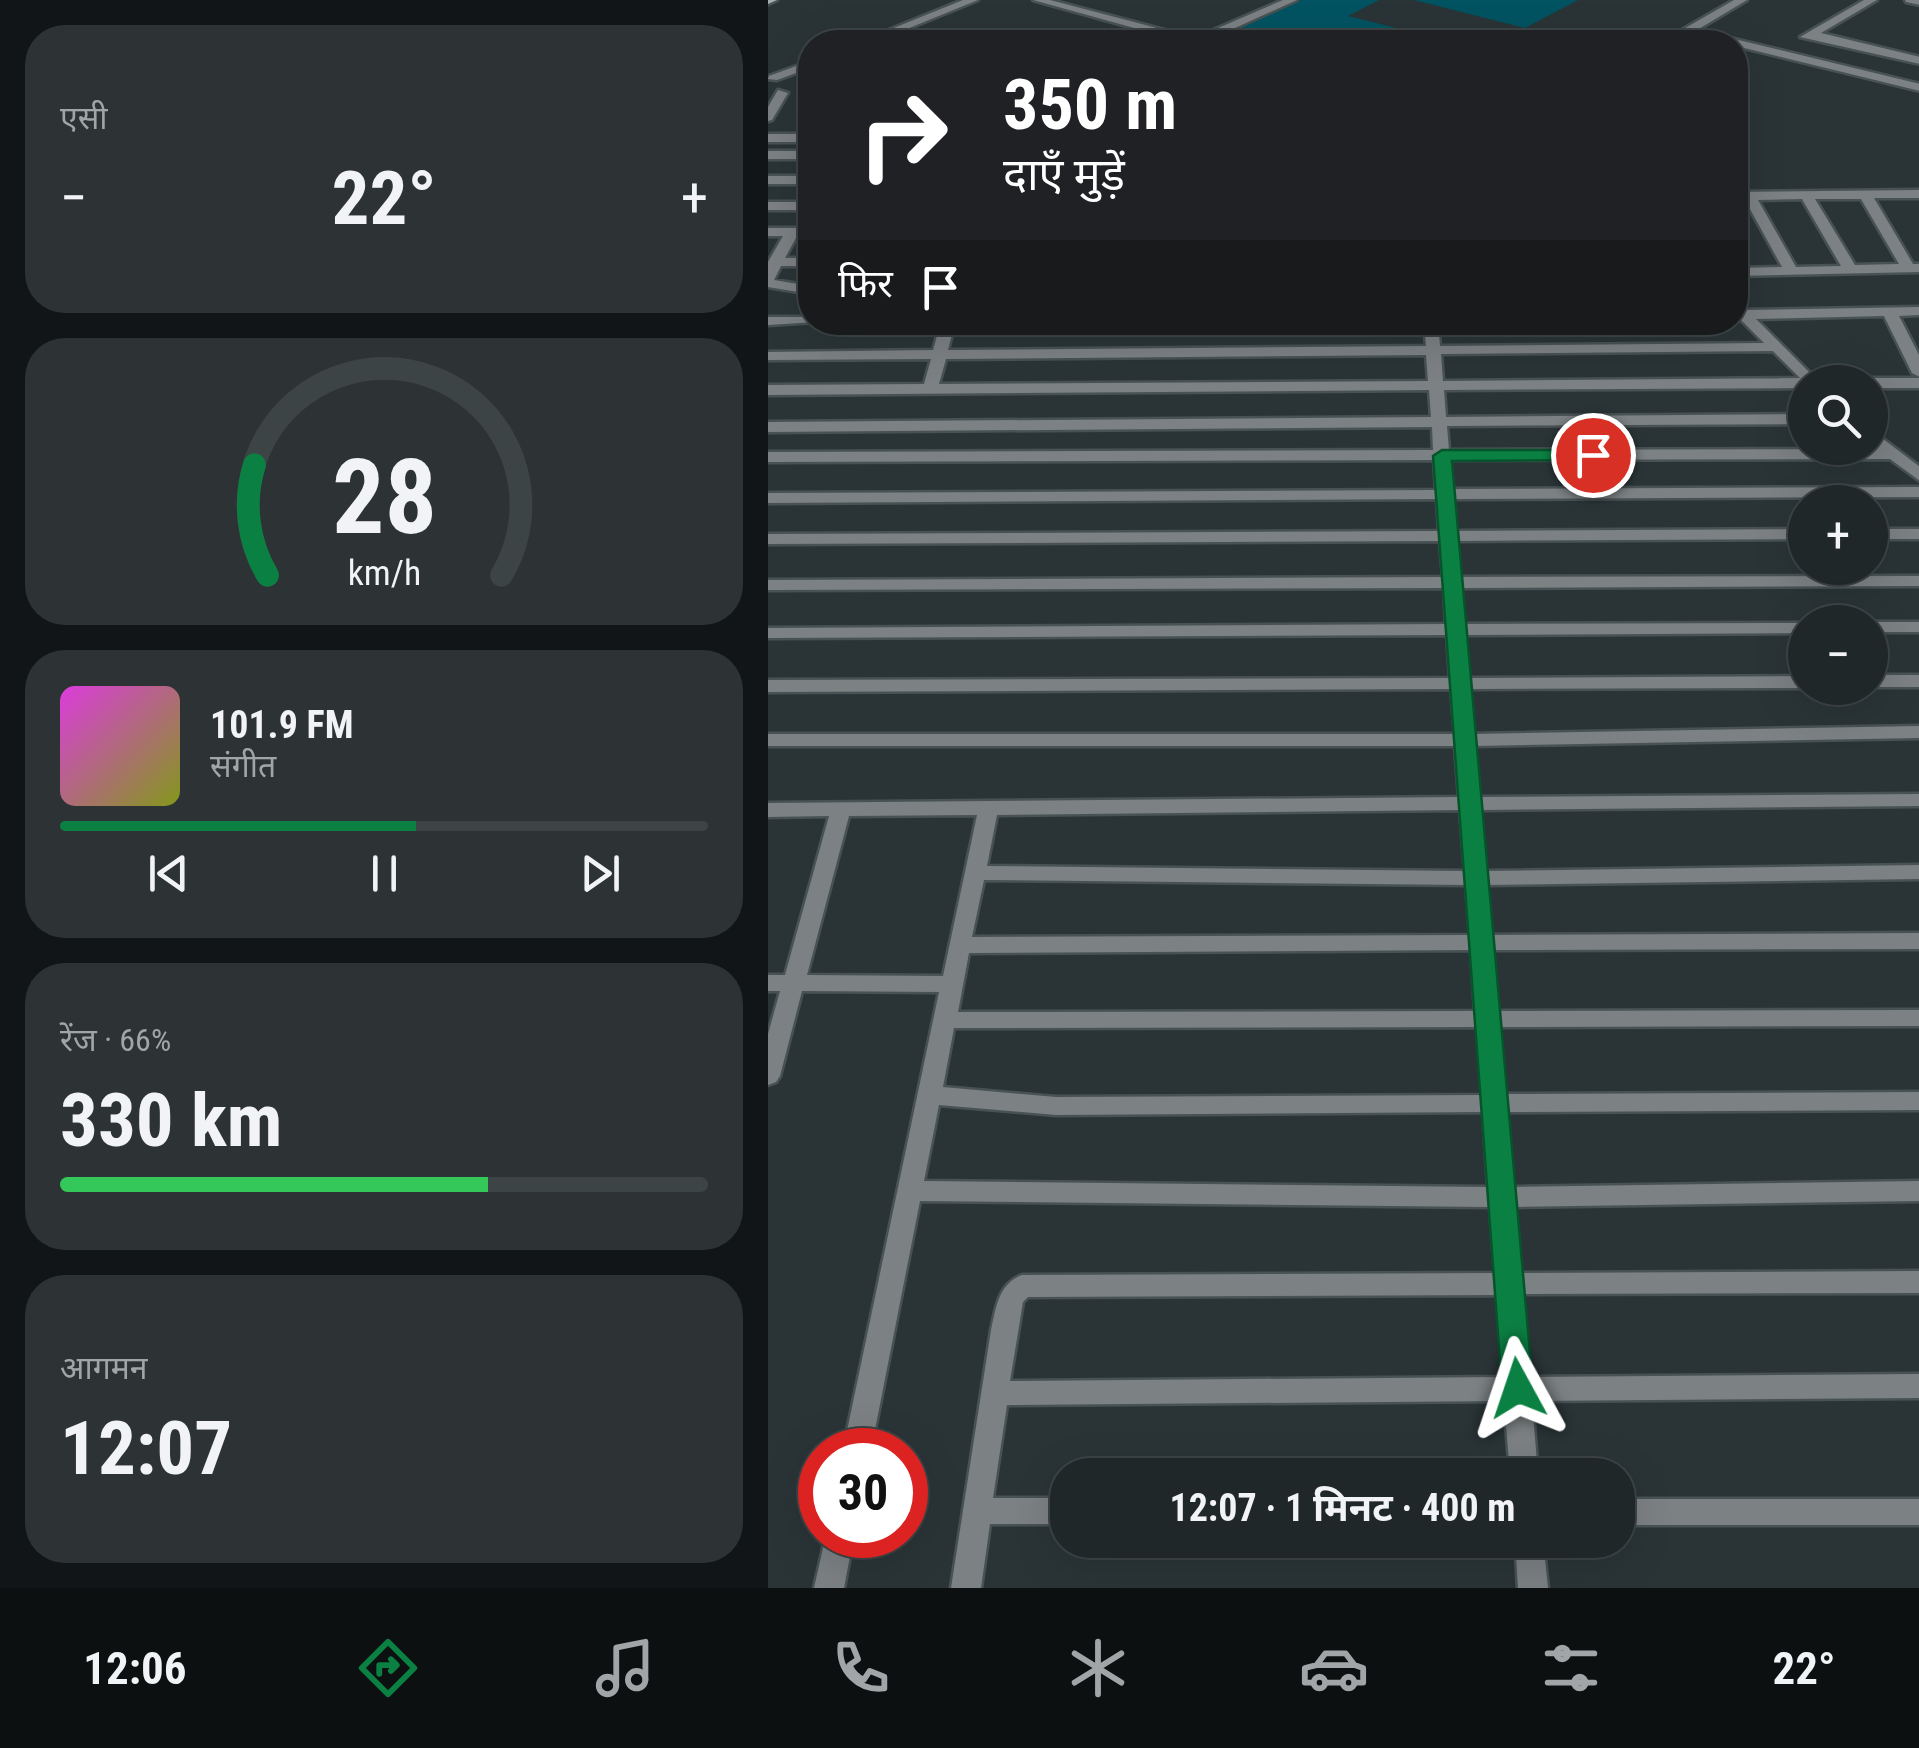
<!DOCTYPE html>
<html lang="hi">
<meta charset="utf-8">
<style>
body{margin:0;font-family:"Roboto Condensed","Noto Sans Devanagari",sans-serif;background:#2d3335;color:#f1f3f6;height:100vh;display:flex;flex-direction:column;font-size:38px;white-space:nowrap}
*{box-sizing:border-box;margin:0}
p{font-size:32px;color:#a2a5a8}
.icon{flex:none;width:55px;height:55px;fill:none;stroke:currentColor;stroke-width:2;stroke-linecap:round;stroke-linejoin:round}
.map{position:relative;flex:1;overflow:hidden}
.sheet{display:flex;flex-direction:column;gap:25px;padding:25px;background:#121517;width:768px}
.sheet>*{flex:none}
.guide{position:absolute;left:30px;top:30px;width:950px;height:305px;border-radius:40px;box-shadow:0 10px 40px #0002,0 0 0 2px #3d4446;background:#202124;color:#fff;overflow:hidden}
.controls{position:absolute;left:1020px;top:365px;display:grid;gap:20px}
.controls a{display:grid;place-items:center;width:100px;height:100px;border-radius:50%;background:#202729;box-shadow:0 10px 40px #0002,0 0 0 2px #3d4446;font-size:50px}
.speed{position:absolute;left:30px;top:1428px;display:flex;gap:20px;font-size:50px;font-weight:700;text-align:center}
.speed>*{display:grid;place-content:center;width:130px;height:130px;border-radius:50%;background:#202729;box-shadow:0 10px 40px #0002,0 0 0 2px #3d4446;line-height:1}
.speed .limit{border:15px solid #d22;background:#fff;color:#111}
.pin{position:absolute;display:grid;place-items:center;width:85px;height:85px;color:#fff;margin:-42px;border:5px solid #fff;border-radius:50%;box-shadow:0 2px 10px #0007}
.me{position:absolute;width:110px;margin:-55px;rotate:355deg;stroke-linejoin:round;filter:drop-shadow(0 0 8px #0008)}
.turn{display:flex;align-items:center;gap:35px;height:210px;padding:0 40px;font-size:45px}
.turn .icon{width:130px;height:130px;stroke-width:2.5}
.turn b{display:block;font-size:70px;line-height:85px}
.then{display:flex;align-items:center;height:95px;padding:0 40px;background:#0003;gap:20px;font-size:38px}
.big{font-size:75px;font-weight:700;line-height:1.1}
.sheet .card{flex:1;display:flex;flex-direction:column;justify-content:center;gap:15px;min-width:0;padding:0 35px;border-radius:40px;background:#2d3335}
.sheet .dial{align-items:center;gap:0}
.dial svg{height:260px;overflow:visible;fill:none;stroke:#3d4446;stroke-width:7;stroke-linecap:round;text-anchor:middle}
.dial text{fill:#f1f3f6;stroke:none}
.song{display:flex;align-items:center;gap:30px}
.cover{width:120px;height:120px;border-radius:15px;background:linear-gradient(135deg,hsl(300 70% 55%),hsl(70 70% 35%))}
.played{height:10px;border-radius:5px;background:linear-gradient(90deg,#0b8043 55%,#3d4446 55%)}
.keys{display:flex;justify-content:space-around;direction:ltr}
.heat{display:flex;justify-content:space-between;align-items:center;font-size:55px;direction:ltr}
.charge{height:15px;border-radius:8px;background:linear-gradient(90deg,#34c759 66%,#3d4446 0)}
.trip{position:absolute;left:282px;top:1458px;width:585px;height:100px;border-radius:40px;background:#202729;box-shadow:0 10px 40px #0002,0 0 0 2px #3d4446;font-weight:700;line-height:100px;text-align:center}
.tab-bar{display:flex;height:160px;justify-content:space-around;align-items:center;background:#0d1010;color:#a2a5a8}
.tab-bar .icon{width:70px;height:70px}
.tab-bar .selected{color:#0b8043}
.tab-bar b{font-size:45px;color:#f1f3f6}
main{display:flex;flex:1;min-height:0}
.map>svg:first-child{display:block}
.green{fill:#025362}
.lines{fill:none;stroke-linecap:round;stroke-linejoin:round}
.street-casing{stroke:#485254;stroke-width:5}
.secondary-casing{stroke:#485254;stroke-width:5}
.street{fill:#7c8183;fill-rule:evenodd}
.secondary{fill:#a5aeb0;fill-rule:evenodd}
.route{fill:#0b8043;stroke:#07532c;stroke-width:2.5}
</style>
<main>
<section class="sheet">
<div class="card"><p>एसी</p>
<div class="heat"><a>−</a><b class="big">22°</b><a>+</a></div>
</div>
<div class="card dial"><svg viewBox="0 0 100 80">
<path d="M14 69A42 42 0 1 1 86 69"/>
<path d="M14 69A42 42 0 0 1 10 35" stroke="#0b8043"/>
<text x="50" y="56" font-size="32" font-weight="700">28</text>
<text x="50" y="72" font-size="11">km/h</text>
</svg></div>
<div class="card">
<div class="song"><i class="cover"></i><div><b>101.9 FM</b><p>संगीत</p></div></div>
<div class="played"></div>
<div class="keys"><svg class="icon" aria-label="previous" viewBox="0 0 24 24"><path d="M18 5L8 12l10 7zM5 5v14"/></svg><svg class="icon" aria-label="pause" viewBox="0 0 24 24"><path d="M8 5v14M16 5v14"/></svg><svg class="icon" aria-label="next" viewBox="0 0 24 24"><path d="M6 5l10 7-10 7zM19 5v14"/></svg></div>
</div>
<div class="card"><p>रेंज · 66%</p><b class="big">330 km</b><div class="charge"></div></div>
<div class="card"><p>आगमन</p><b class="big">12:07</b></div>
</section>
<div class="map">
<svg width="1152" height="1588" viewBox="0 0 1152 1588">
<rect width="100%" height="100%" fill="#2a3437"/>
<g class="green">
<path d="M533 0H611L580 16 685 42H441Z"/>
<path d="M646 0H810L757 28Z"/>
</g>
<g class="lines">
<defs>
<g id="street">
<path d="M195 0H210L134 31 165 42C151 42 137 35 124 35 112 36 104 43 91 42Z"/>
<path d="M265 0H282L427 38 515 0H529L436 42H417Z"/>
<path d="M966 0H979L929 30 1152 84V91L968 46V42L920 35 906 42H893Z"/>
<path d="M1096 0H1109L1053 33 1152 57V64L1032 37Z"/>
<path d="M1137 0H1152V5L1138 2Z"/>
<path d="M42 61V68L9 80 0 79 1 76Z"/>
<path d="M10 90 20 93 4 120 0 121V107Z"/>
<rect x="0" y="134" width="42" height="8"/>
<rect x="0" y="151" width="42" height="8"/>
<rect x="0" y="176" width="42" height="8"/>
<path d="M1152 190V198H1106L1145 264H1152V272L968 276V268L1014 267 977 200H968V192ZM1034 199 1073 266 1028 267 990 200ZM1047 199H1093L1131 264 1087 265Z"/>
<rect x="0" y="202" width="42" height="8"/>
<path d="M0 228H42V236H29L17 258H42V266H13L6 280 42 286V294L0 287V262L15 236H0Z"/>
<path d="M968 304 980 310 1152 307V315L1131 316 1152 357V377L1144 373 1116 316 988 319 1051 382H1038V388L676 390 678 417 1038 414V424L679 426 681 450 1110 449 1102 442V429L1152 467V481L1122 459 682 460 685 489 1152 487V497L686 499 688 531 1038 529V539L689 541 692 577 1152 576V586L693 588 696 624 1038 623V633L697 635 701 678 1038 676V688L702 689 706 734 1152 726V738L707 746 711 797 1152 794V806L712 810 718 871 1152 865V879L719 885 723 935 1152 933V949L725 950 730 1011 1152 1010V1026L731 1027 737 1094 1152 1092V1110L739 1112 745 1187 1152 1181V1201L747 1207 753 1273 1152 1271V1293L754 1294 762 1377 1152 1374V1398L764 1401 770 1475H742L736 1401 239 1405 225 1498H300V1524H222L213 1588H183L223 1330C228 1308 230 1284 254 1275L727 1273 722 1207 152 1201 103 1450H75L171 992 34 991 12 1076 8 1082 0 1085V1034L12 991H0V975H17L61 816 0 817V803L691 797 687 746H0V734H687L683 689 0 692V680L682 678 679 635 0 638V628L678 624 676 588 0 590V580L675 577 672 541 0 544V534L671 531 669 499 0 503V493L668 490 666 460 0 462V452L665 450 664 427 0 432V422L663 417 661 390 0 395V385L156 384 163 359 0 360V352L165 350 173 322H187L180 350 658 346 656 322H670L672 346 996 343 972 319H968ZM1005 351 1032 378 675 381 673 354ZM658 355 660 381 171 384 178 359ZM692 810 697 871 219 866 229 815ZM209 815 175 976 39 975 81 816ZM216 880 698 885 702 935 204 937ZM703 950 707 1011 190 1012 201 953ZM709 1027 714 1095 288 1097 175 1087 186 1028ZM171 1105 288 1115 715 1112 720 1187 156 1181ZM729 1295 735 1377 242 1381 255 1302 260 1297Z"/>
<path d="M0 317H42V322H48L0 325Z"/>
<path d="M1102 378H1152V388H1102V382H1095Z"/>
<rect x="1102" y="529" width="50" height="10"/>
<path d="M1098 622H1152V632H1102V622Z"/>
<rect x="1102" y="675" width="50" height="12"/>
<rect x="850" y="1499" width="302" height="26"/>
<path d="M58 1535H86L76 1588H46Z"/>
<path d="M747 1540H775L780 1588H750Z"/>
</g>
<path id="secondary" d="M0 0H9L0 4Z"/>
</defs>
<use href="#street" class="street-casing"/>
<use href="#secondary" class="secondary-casing"/>
<use href="#street" class="street"/>
<use href="#secondary" class="secondary"/>
</g>
<path class="route" d="M674 450H825L834 455 825 460 684 461 765 1388 760 1398 750 1402 739 1398 734 1388 665 456Z"/>
</svg>
<div class="controls">
<a><svg class="icon" aria-label="search" viewBox="0 0 24 24"><circle cx="10" cy="10" r="6"/><path d="M15 15l6 6"/></svg></a>
<a>+</a>
<a>−</a>
</div>
<div class="speed"><div class="limit">30</div></div>
<div class="pin" style="left:825px;top:455px;background:#d93025"><svg class="icon" aria-label="arrive" viewBox="0 0 24 24"><path d="M6 21V4h12l-3 4 3 4H6"/></svg></div>
<svg class="me" style="left:750px;top:1388px" viewBox="-20 -20 40 40"><path d="M0-17L14 15 0 8-14 15z" fill="#0b8043" stroke="#fff" stroke-width="4"/></svg>
<div class="trip">12:07 · 1 मिनट · 400 m</div>
<div class="guide">
<div class="turn"><svg class="icon" aria-label="right" viewBox="0 0 24 24"><path d="M7 20v-9h11M14 6l5 5-5 5"/></svg><div><b>350 m</b>दाएँ मुड़ें</div></div>
<div class="then">फिर<svg class="icon" aria-label="arrive" viewBox="0 0 24 24"><path d="M6 21V4h12l-3 4 3 4H6"/></svg></div>
</div>
</div>
</main>
<nav class="tab-bar">
<b>12:06</b>
<svg class="icon selected" aria-label="directions" viewBox="0 0 24 24"><path d="M12 3l9 9-9 9-9-9zM9 14v-3h6M13 9l2 2-2 2"/></svg>
<svg class="icon" aria-label="music" viewBox="0 0 24 24"><path d="M9 18V5l10-2v13"/><circle cx="6" cy="18" r="3"/><circle cx="16" cy="16" r="3"/></svg>
<svg class="icon" aria-label="phone" viewBox="0 0 24 24"><path d="M5 4h4l2 5-3 2q2 4 5 5l2-3 5 2v4C11 20 4 13 5 4z"/></svg>
<svg class="icon" aria-label="climate" viewBox="0 0 24 24"><path d="M12 3v18M4 7l16 10M4 17L20 7"/></svg>
<svg class="icon" aria-label="car" viewBox="0 0 24 24"><path d="M5 17H2v-5l4-1 3-4h7l3 4 3 1v5h-3M9 17h6M6 11h13"/><circle cx="7" cy="17" r="2"/><circle cx="17" cy="17" r="2"/></svg>
<svg class="icon" aria-label="filters" viewBox="0 0 24 24"><path d="M4 7h16M4 17h16"/><circle cx="9" cy="7" r="2"/><circle cx="15" cy="17" r="2"/></svg>
<b>22°</b>
</nav>
